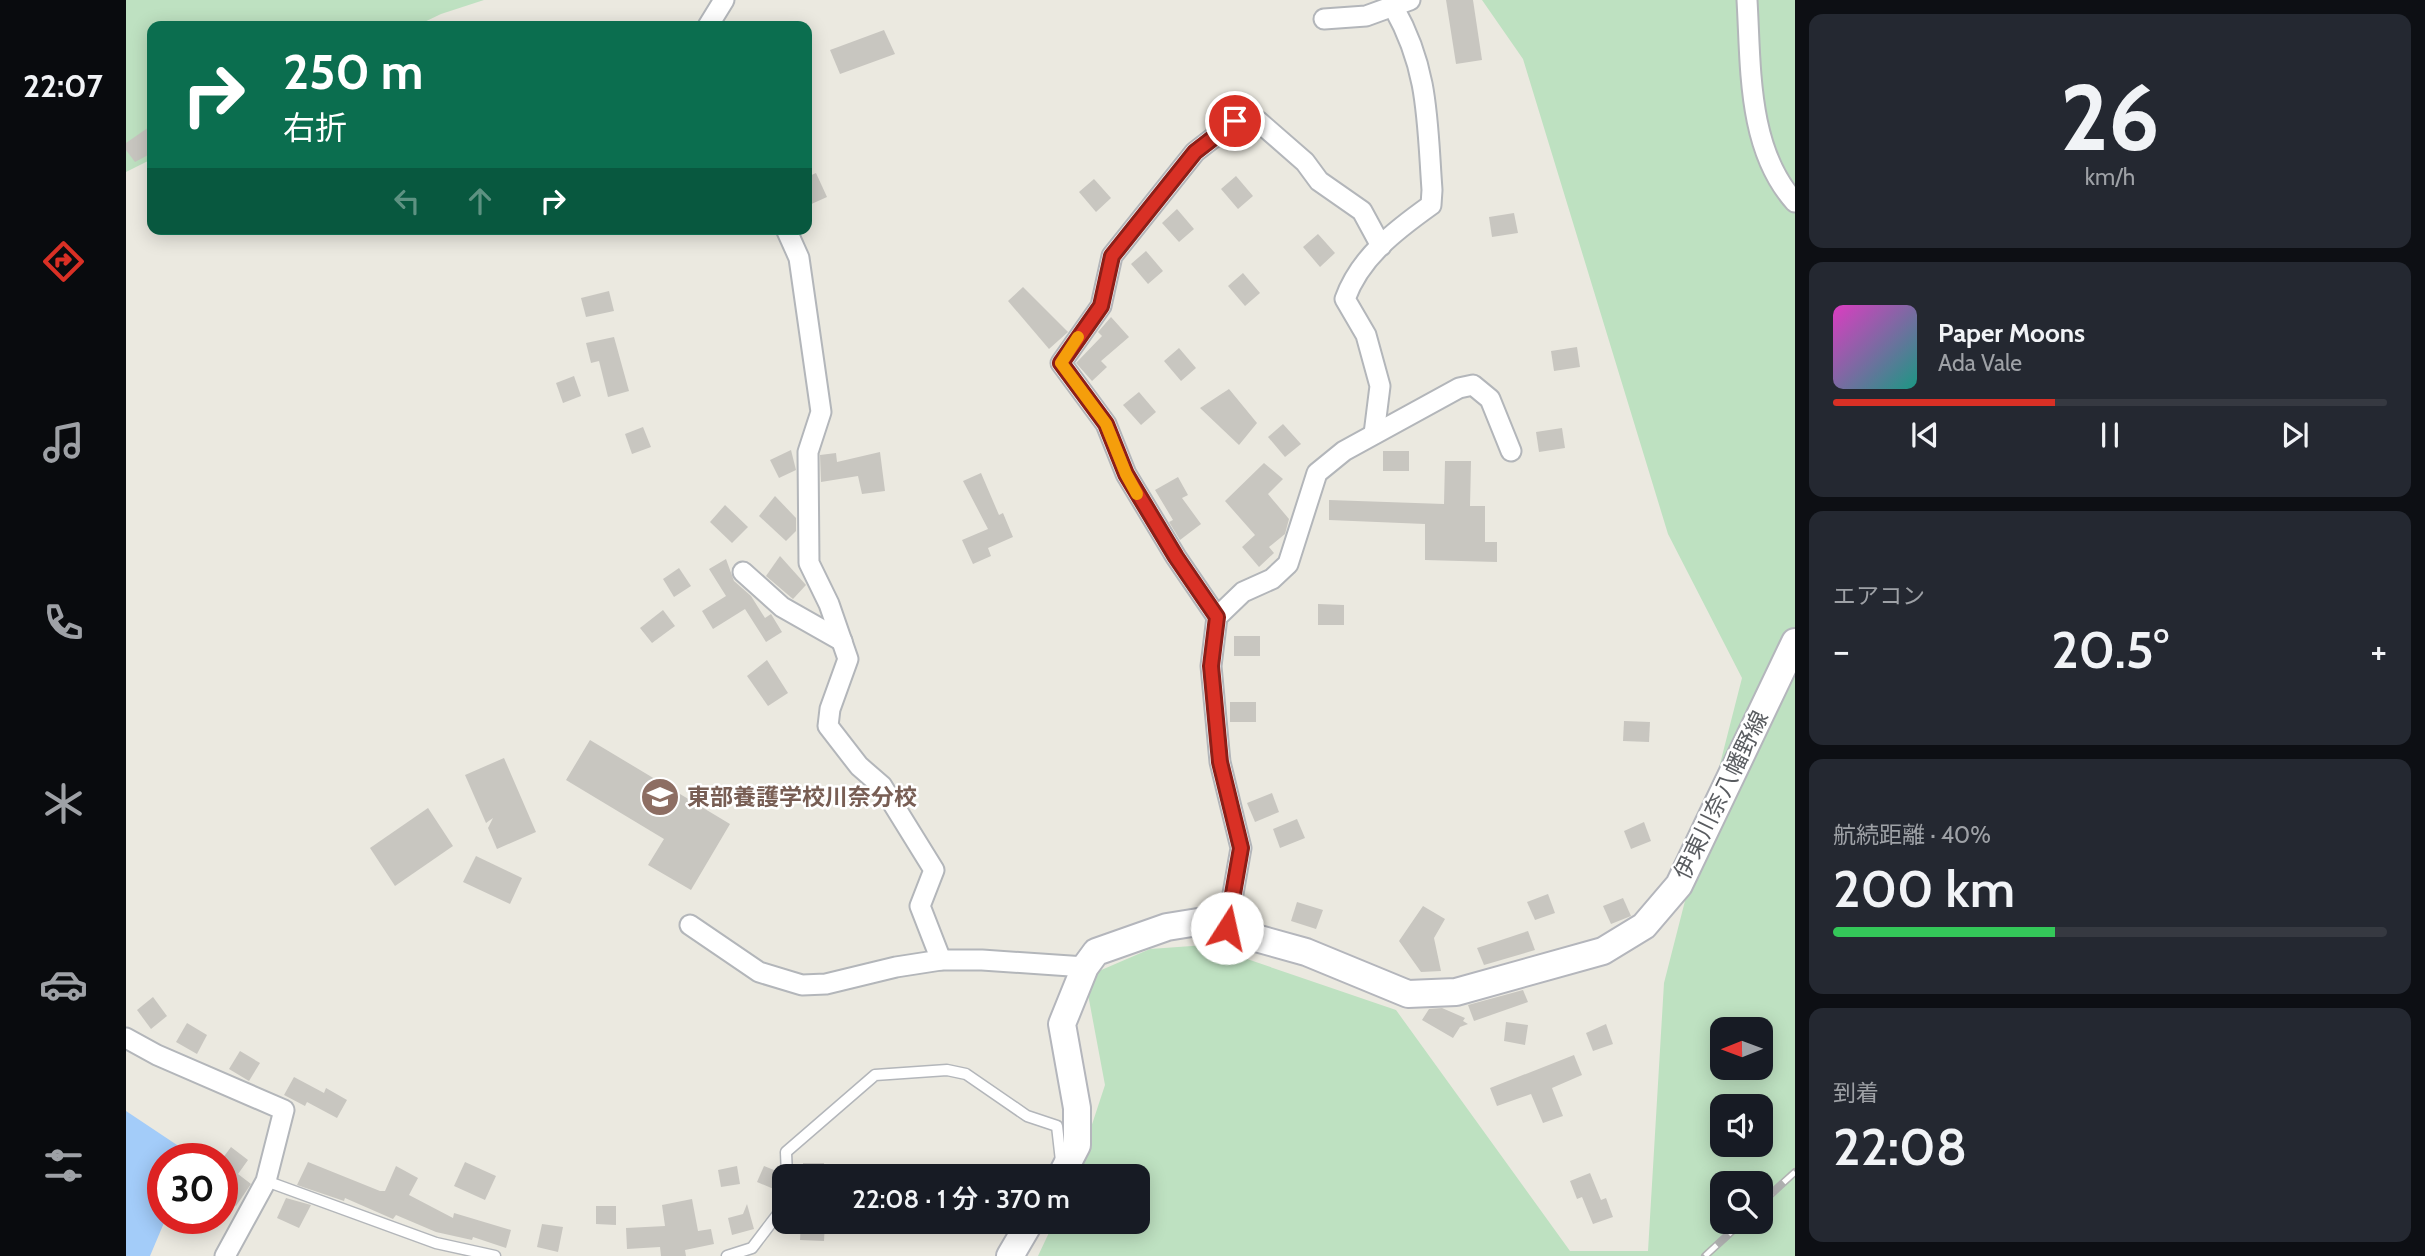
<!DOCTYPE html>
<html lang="ja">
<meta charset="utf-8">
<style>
body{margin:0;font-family:Cabin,"Noto Sans JP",sans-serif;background:#242831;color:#f1f3f6;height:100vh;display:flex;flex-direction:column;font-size:26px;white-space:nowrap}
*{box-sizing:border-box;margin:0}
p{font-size:23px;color:#9ea1a6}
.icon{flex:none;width:38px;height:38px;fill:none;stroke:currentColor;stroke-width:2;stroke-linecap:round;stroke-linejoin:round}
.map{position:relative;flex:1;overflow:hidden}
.sheet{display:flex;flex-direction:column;gap:14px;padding:14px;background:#0d0f14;width:630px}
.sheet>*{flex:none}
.guide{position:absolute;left:21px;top:21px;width:665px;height:214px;border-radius:14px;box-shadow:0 4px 18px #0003;background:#0b6e4f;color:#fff;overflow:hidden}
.needle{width:46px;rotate:269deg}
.fabs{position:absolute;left:1584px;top:1017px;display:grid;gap:14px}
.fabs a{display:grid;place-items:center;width:63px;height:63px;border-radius:14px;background:#171b24;box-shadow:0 4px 18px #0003;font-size:35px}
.speed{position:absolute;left:21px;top:1143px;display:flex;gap:14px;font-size:35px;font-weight:700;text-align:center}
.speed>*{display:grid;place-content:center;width:91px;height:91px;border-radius:50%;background:#171b24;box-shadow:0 4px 18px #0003;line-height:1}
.speed .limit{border:10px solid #d22;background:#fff;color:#111}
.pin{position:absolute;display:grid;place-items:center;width:60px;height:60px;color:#fff;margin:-30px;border:4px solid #fff;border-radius:50%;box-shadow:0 2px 7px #0007}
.me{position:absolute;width:77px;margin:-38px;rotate:10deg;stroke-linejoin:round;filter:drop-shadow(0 0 5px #0008)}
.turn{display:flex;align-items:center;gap:24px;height:147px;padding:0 21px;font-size:32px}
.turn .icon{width:91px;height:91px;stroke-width:2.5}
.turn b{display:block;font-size:49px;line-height:60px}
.lanes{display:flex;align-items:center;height:66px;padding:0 21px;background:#0003;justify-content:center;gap:35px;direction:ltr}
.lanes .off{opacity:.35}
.big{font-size:52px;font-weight:600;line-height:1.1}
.sheet .widget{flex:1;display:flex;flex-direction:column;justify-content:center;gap:10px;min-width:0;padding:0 24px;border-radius:14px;background:#242831}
.sheet .dial{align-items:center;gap:0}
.dial b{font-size:91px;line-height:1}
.song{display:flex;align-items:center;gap:21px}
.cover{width:84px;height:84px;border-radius:10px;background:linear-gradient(135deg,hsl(310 70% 55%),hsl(170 70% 35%))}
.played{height:7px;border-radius:4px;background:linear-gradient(90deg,#d93025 40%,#363941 40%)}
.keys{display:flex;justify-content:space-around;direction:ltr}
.heat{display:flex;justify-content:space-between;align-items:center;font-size:38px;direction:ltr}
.charge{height:10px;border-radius:5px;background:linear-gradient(90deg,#34c759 40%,#363941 0)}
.trip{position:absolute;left:646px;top:1164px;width:378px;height:70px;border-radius:14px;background:#171b24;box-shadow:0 4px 18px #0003;font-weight:600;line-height:70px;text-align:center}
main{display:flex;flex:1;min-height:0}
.tab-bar{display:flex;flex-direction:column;width:126px;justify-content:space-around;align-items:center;background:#090b0e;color:#9ea1a6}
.tab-bar .icon{width:49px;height:49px}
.tab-bar .selected{color:#d93025}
.tab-bar b{font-size:32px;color:#f1f3f6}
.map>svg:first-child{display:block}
.green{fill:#bee1c1;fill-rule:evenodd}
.water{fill:#a3ccf9}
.building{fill:#c8c6c0}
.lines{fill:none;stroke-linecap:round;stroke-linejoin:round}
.lane-casing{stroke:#b3b6ba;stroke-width:13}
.street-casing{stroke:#b3b6ba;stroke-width:23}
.secondary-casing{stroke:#b4b6bc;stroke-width:30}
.lane{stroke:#fff;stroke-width:10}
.street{stroke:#fff;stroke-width:19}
.secondary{stroke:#fff;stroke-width:26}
.rail-casing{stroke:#b1b2b2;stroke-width:8}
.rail{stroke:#fff;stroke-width:5;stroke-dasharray:16;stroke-linecap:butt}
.route-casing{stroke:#8d1f18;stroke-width:18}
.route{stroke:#d93025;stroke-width:12}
.slow{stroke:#f59e0b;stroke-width:12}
.labels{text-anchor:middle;stroke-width:5;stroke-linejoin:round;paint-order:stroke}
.street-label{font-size:23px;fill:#595c60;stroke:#fff}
.education-label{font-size:23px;font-weight:bold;fill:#785e54;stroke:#fff;text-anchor:start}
</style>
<main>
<nav class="tab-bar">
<b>22:07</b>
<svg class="icon selected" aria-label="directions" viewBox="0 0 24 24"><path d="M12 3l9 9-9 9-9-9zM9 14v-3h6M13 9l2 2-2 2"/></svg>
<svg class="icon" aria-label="music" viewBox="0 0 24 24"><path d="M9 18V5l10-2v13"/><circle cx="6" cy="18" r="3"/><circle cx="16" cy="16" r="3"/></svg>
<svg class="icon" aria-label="phone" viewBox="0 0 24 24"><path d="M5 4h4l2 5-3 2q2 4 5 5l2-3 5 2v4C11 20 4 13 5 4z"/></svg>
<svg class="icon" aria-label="climate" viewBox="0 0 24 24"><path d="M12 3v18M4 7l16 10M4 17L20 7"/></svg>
<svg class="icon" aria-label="car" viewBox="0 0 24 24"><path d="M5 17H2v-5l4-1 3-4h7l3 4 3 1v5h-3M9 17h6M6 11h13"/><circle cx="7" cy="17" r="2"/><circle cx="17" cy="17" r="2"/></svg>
<svg class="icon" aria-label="filters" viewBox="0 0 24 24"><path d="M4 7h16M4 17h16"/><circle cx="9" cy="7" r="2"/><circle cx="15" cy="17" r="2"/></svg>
</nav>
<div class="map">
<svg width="1669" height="1256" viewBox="0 0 1669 1256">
<rect width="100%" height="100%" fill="#ebe9e0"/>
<g class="green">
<path d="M0 0H358L315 14 290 26H26V159L0 172Z"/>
<path d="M1356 0H1669V1256H912L928 1222H1012V1176H949L979 1085 961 989 973 971 1024 949 1080 945 1270 1010 1444 1251H1522L1538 983 1616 678 1542 534 1397 59ZM1596 1029H1634V1068H1596ZM1596 1106H1634V1144H1596ZM1596 1183H1634V1222H1596Z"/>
</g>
<path class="water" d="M0 1111 66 1155 64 1158H37V1218H40L24 1256H0Z"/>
<g class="building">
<path d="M1320 0H1347L1356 60 1330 64Z"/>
<path d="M758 30 769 54 714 74 704 50Z"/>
<path d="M26 125V153L9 162 0 150V143Z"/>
<path d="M690 173 701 197 681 206V177Z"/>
<path d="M1110 176 1127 196 1112 209 1095 189Z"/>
<path d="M968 179 985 198 970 212 953 192Z"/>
<path d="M1051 209 1068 229 1053 242 1036 223Z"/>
<path d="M1388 213 1392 233 1366 237 1363 217Z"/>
<path d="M1192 234 1209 253 1194 267 1177 247Z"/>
<path d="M1020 251 1037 271 1022 284 1005 264Z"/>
<path d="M1117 273 1134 293 1119 306 1102 286Z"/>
<path d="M897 287 942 332 923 349 882 301Z"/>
<path d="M483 291 488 311 460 317 455 298Z"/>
<path d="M985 317 1003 337 975 361 981 367 966 381 950 363 976 336 972 332Z"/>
<path d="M488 337 503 391 482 397 473 361 465 363 460 343Z"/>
<path d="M1451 347 1454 367 1428 371 1425 351Z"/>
<path d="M1053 348 1070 368 1055 381 1038 361Z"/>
<path d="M448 376 455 396 437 403 430 383Z"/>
<path d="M1103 389 1131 423 1113 445 1074 408Z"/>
<path d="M1013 392 1030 412 1015 425 997 405Z"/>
<path d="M1157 424 1175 444 1159 457 1142 437Z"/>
<path d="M517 427 525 447 506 454 499 434Z"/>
<path d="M1436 428 1439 448 1413 452 1410 432Z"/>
<path d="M665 450 670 470 653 478 644 460Z"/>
<rect x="1257" y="451" width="26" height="20"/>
<path d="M754 452 759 491 736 494 732 476 695 482 694 455 710 453 711 462Z"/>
<path d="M1319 461H1345L1344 506H1359V542H1371V562L1299 560V524L1203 520V500L1318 504Z"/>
<path d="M1138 463 1157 479 1142 494 1163 519 1159 534 1143 547 1148 553 1133 567 1116 547 1129 535 1099 501Z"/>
<path d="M855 473 873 515 877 513 887 537 862 548 865 556 847 564 836 540 862 529 837 481Z"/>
<path d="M1052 477 1062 495 1056 498 1075 524 1054 540 1043 522 1047 520 1029 490Z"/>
<path d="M649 496 670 518V531L660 541 633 516Z"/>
<path d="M599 505 622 527 606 543 584 522Z"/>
<path d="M654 556 680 585 667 599 640 576Z"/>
<path d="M600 559 608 581 625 596 639 618 645 614 656 632 640 642 619 609 587 629 576 611 600 596 583 569Z"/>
<path d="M553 568 565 586 548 597 537 579Z"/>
<path d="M1192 604 1218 605V625H1192Z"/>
<path d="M537 610 549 626 526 643 514 628Z"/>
<rect x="1108" y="636" width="26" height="20"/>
<path d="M641 660 662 693 642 706 621 676Z"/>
<rect x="1104" y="702" width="26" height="20"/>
<path d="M1498 721 1524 722 1523 742 1497 741Z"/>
<path d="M464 740 604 824 565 890 522 865 538 839 440 780Z"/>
<path d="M378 758 410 832 371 849 362 828 367 818 360 823 339 775Z"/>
<path d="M1146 793 1153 812 1129 822 1121 803Z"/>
<path d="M302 808 327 846 269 886 244 848Z"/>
<path d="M1171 819 1179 838 1154 848 1147 829Z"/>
<path d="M1518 822 1525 841 1505 849 1498 831Z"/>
<path d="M350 856 396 878 384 904 337 882Z"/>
<path d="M1422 894 1429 913 1409 920 1401 902Z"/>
<path d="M1497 898 1505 916 1485 924 1477 906Z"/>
<path d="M1171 902 1197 910 1190 929 1165 921Z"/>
<path d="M1297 906 1319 919 1308 938 1315 971 1295 972 1273 941Z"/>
<path d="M1402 931 1409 950 1358 965 1351 948Z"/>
<path d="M1397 990 1402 1002 1348 1021 1342 1005Z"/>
<path d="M27 997 41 1016 25 1029 11 1010Z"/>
<path d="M1316 1008 1339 1018 1337 1021 1342 1024 1334 1027 1327 1038 1296 1020 1303 1009Z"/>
<path d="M1380 1022 1402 1025 1399 1045 1378 1041Z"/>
<path d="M61 1023 81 1035 71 1054 50 1042Z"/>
<path d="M1480 1024 1487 1044 1467 1051 1460 1033Z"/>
<path d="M114 1051 134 1063 123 1081 103 1069Z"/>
<path d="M1448 1055 1456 1075 1426 1088 1437 1116 1417 1123 1405 1094 1371 1106 1364 1088Z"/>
<path d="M168 1077 198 1093 200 1088 221 1100 211 1118 181 1102 179 1106 158 1095Z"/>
<path d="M105 1147 122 1160 112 1174 125 1184 110 1206 96 1197V1159Z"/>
<path d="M182 1162 254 1191H259L270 1166 292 1178 283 1195 327 1218 328 1213 385 1230 380 1248 347 1237 346 1240 310 1232 270 1215 267 1219 219 1198 218 1201 171 1185Z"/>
<path d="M339 1162 370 1176 359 1200 328 1186Z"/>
<path d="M677 1163H698L699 1176H677Z"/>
<path d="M611 1166 614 1184 595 1187 592 1170Z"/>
<path d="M638 1166 653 1172 655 1180 650 1190 631 1182Z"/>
<path d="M1464 1173 1475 1200 1480 1198 1487 1217 1467 1224 1456 1197 1451 1199 1444 1181Z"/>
<path d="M160 1198 185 1205 173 1228 151 1218Z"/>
<path d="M566 1199 572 1231 585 1229 588 1244 559 1250 560 1256H535L534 1247 501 1249 500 1228 539 1226 536 1205Z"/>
<path d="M621 1204 628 1229 606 1235 602 1218 617 1214Z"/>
<path d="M470 1206H490V1225L470 1224Z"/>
<path d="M675 1222H699L698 1241 674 1240Z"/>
<path d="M416 1224 437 1227 432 1252 411 1247Z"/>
</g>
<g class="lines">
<defs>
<g id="lane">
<path d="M661 1176 660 1152 749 1075 821 1070 840 1074 901 1116 931 1126 935 1161"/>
<path d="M140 1181 310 1243 369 1256"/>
<path d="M601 1256 626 1248 658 1206"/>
</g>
<g id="street">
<path d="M1621 0C1625 66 1621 149 1669 202"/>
<path d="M1198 19 1240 16 1284 0"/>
<path d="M582 26 598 0"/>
<path d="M660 229 673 258 695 412 682 452 683 563 703 604 722 659 704 709 702 726 733 766 756 786 808 870 794 906 815 960"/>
<path d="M1248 434 1254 386 1240 335 1219 299C1234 257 1270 230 1305 205L1306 190C1301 121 1303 70 1268 8"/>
<path d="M617 572 656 607 716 641"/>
<path d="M1091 617 1050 557 1000 474 980 424 935 363 975 306 986 256 1069 152 1109 121H1132L1179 162 1193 181 1236 211 1255 246"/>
<path d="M564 925 633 972 676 985 700 984 770 967 815 960H856L959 967"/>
<path d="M1101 928 1115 848 1094 762 1085 666 1091 617 1117 592 1146 579 1162 564 1191 473 1218 451 1333 388 1347 385 1364 399 1385 451"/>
<path d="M0 1038 31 1055 158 1110 140 1181 99 1256"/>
</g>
<g id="secondary">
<path d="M935 1176 951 1145V1108L936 1024 959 967 970 952 1041 927 1072 922 1180 952 1282 994 1330 992 1477 951 1518 926 1553 885 1669 642"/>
<path d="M884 1256 904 1222"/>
</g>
</defs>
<use href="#lane" class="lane-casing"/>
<use href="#street" class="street-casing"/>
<use href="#secondary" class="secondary-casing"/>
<use href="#lane" class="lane"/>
<use href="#street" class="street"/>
<use href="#secondary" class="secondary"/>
<defs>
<g id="rail">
<path d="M1634 1204 1669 1172"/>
<path d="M1579 1256 1616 1222"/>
</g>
</defs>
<use href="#rail" class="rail-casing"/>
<use href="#rail" class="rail"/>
</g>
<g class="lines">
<defs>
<path id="route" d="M1101 928 1115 848 1094 762 1085 666 1091 617 1050 557 1000 474 980 424 935 363 975 306 986 256 1069 152 1109 121"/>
</defs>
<use href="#route" class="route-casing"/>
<use href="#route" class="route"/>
<path class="slow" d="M952 337 935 363 980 424 1000 474 1011 494"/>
</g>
<defs>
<symbol id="school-disc" viewBox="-11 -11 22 22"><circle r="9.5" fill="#8d6e63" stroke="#fff"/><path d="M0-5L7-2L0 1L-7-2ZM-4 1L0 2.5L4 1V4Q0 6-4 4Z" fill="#fff"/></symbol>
</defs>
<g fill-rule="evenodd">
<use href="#school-disc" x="512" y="775" width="44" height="44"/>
</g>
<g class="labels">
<g class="street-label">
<text transform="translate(1595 795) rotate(-64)" y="8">伊東川奈八幡野線</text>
</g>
<g class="education-label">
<text x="561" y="805">東部養護学校川奈分校</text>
</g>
</g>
</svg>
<div class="fabs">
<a><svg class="needle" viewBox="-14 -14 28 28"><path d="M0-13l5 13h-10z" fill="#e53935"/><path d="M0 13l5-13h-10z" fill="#9ea1a6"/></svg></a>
<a><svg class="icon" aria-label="sound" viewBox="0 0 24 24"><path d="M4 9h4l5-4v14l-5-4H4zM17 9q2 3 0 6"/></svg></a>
<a><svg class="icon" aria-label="search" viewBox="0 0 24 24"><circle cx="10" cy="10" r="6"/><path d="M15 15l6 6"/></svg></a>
</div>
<div class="speed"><div class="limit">30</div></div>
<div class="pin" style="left:1109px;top:121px;background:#d93025"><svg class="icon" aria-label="arrive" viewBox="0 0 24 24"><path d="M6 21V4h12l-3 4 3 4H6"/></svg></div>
<svg class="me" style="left:1101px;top:928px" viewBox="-20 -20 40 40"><circle r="19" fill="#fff"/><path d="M0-13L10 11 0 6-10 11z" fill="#d93025"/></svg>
<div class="trip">22:08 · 1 分 · 370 m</div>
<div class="guide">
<div class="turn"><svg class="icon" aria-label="right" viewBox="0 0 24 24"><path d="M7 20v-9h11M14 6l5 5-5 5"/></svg><div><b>250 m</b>右折</div></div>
<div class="lanes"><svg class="icon off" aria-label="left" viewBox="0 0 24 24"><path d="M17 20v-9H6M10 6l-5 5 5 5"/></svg><svg class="icon off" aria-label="ahead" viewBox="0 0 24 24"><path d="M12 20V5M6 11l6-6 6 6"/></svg><svg class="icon" aria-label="right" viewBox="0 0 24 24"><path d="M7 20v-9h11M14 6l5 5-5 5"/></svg></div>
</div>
</div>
<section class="sheet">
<div class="widget dial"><b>26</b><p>km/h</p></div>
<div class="widget">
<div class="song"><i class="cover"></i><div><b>Paper Moons</b><p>Ada Vale</p></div></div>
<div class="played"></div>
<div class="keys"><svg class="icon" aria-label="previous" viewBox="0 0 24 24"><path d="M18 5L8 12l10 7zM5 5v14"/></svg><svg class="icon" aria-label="pause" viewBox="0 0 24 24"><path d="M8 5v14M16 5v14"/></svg><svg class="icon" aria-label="next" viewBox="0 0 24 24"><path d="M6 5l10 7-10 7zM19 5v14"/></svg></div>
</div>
<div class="widget"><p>エアコン</p>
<div class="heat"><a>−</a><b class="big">20.5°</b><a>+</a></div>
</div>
<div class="widget"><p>航続距離 · 40%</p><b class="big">200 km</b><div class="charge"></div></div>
<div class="widget"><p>到着</p><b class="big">22:08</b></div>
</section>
</main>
